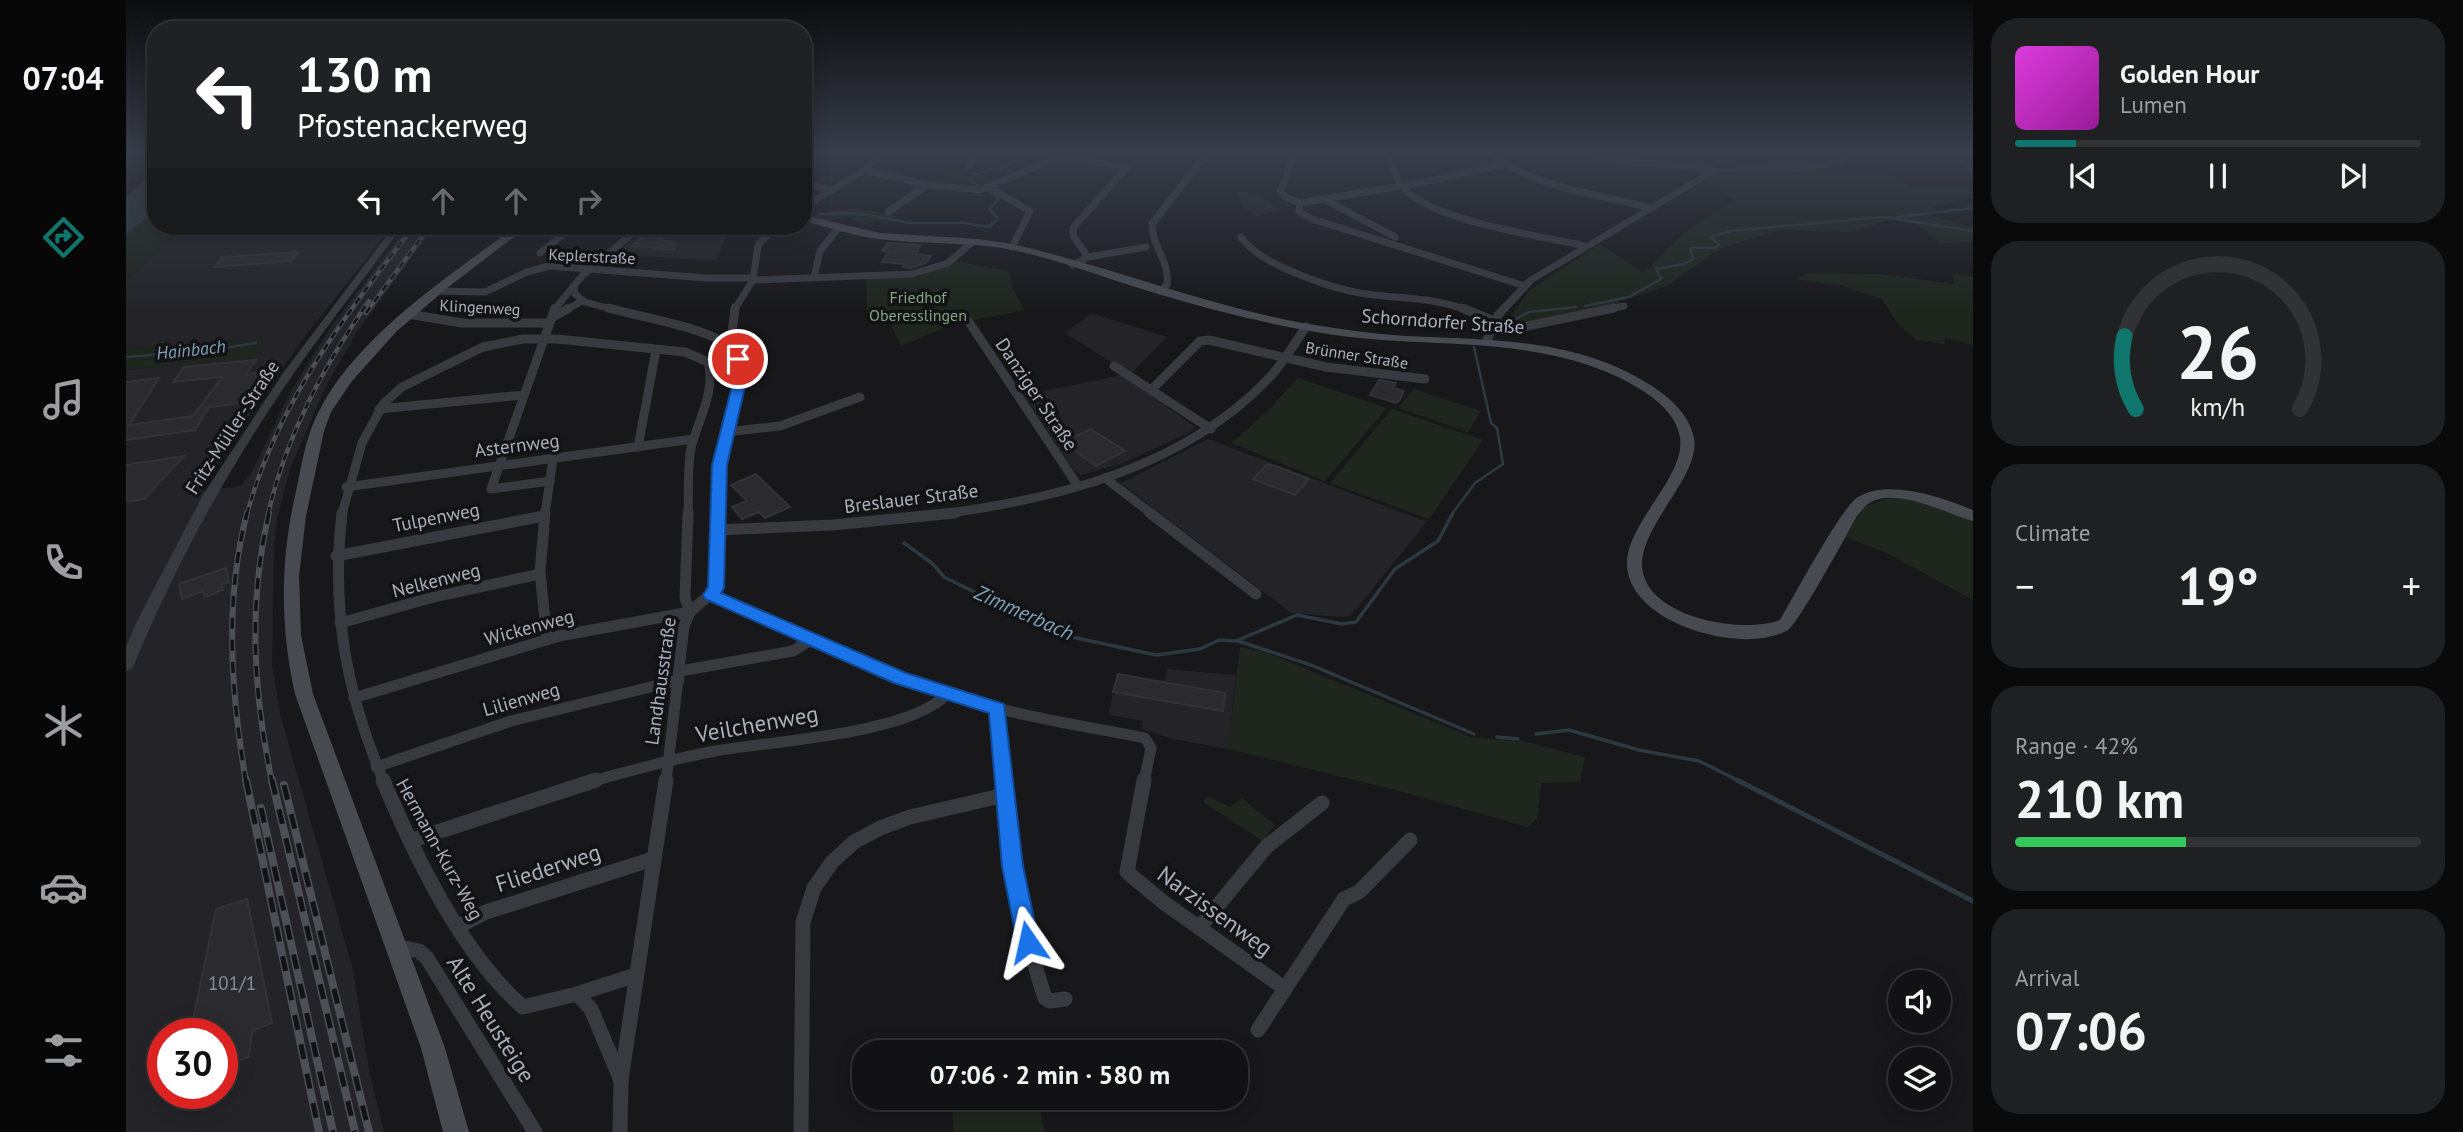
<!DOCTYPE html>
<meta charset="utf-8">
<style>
body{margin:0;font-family:"PT Sans",sans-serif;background:#1f2022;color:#f1f3f6;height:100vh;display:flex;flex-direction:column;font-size:26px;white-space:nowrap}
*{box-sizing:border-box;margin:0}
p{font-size:23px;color:#9c9ea0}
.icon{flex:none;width:38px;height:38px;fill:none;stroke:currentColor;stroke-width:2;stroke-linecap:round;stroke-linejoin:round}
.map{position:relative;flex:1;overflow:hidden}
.details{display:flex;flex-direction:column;gap:18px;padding:18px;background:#0a0a0b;width:490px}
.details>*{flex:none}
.top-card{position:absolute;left:21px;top:21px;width:665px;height:214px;border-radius:28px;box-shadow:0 4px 18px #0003,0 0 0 2px #313234;background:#202124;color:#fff;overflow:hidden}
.buttons{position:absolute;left:1762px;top:970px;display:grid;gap:14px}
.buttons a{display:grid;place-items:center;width:63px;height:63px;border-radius:50%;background:#121214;box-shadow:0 4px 18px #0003,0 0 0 2px #313234;font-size:35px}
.speed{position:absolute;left:21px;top:1018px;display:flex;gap:14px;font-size:35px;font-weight:700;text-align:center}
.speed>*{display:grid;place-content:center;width:91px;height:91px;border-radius:50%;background:#121214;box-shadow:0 4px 18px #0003,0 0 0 2px #313234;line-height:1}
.speed .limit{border:10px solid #d22;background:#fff;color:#111}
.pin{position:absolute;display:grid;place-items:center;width:60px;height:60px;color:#fff;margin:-30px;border:4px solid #fff;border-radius:50%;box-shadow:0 2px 7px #0007}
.me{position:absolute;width:77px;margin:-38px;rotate:349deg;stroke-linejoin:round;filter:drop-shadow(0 0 5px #0008)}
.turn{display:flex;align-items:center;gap:24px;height:147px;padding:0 35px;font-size:32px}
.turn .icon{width:91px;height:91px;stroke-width:2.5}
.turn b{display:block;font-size:49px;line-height:60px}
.lanes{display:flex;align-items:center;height:66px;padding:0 35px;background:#0003;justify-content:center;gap:35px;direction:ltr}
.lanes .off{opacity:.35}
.big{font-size:52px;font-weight:700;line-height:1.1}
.details .tile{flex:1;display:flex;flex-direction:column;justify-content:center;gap:10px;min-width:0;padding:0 24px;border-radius:28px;background:#1f2022}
.details .dial{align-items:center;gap:0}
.dial svg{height:182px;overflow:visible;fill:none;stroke:#313234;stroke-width:7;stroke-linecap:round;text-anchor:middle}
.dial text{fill:#f1f3f6;stroke:none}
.song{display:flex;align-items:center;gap:21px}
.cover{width:84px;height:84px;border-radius:10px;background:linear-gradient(135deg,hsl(300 70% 55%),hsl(300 70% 35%))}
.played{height:7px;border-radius:4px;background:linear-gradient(90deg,#0f766e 15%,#313234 15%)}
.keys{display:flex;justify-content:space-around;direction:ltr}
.heat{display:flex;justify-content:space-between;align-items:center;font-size:38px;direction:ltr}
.charge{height:10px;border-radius:5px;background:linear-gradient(90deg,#34c759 42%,#313234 0)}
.trip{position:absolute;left:726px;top:1040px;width:396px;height:70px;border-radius:28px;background:#121214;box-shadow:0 4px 18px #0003,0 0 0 2px #313234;font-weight:700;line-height:70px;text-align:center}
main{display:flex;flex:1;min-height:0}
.tabs{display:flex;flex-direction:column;width:126px;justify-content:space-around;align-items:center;background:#070708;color:#9c9ea0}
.tabs .icon{width:49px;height:49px}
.tabs .current{color:#0f766e}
.tabs b{font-size:32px;color:#f1f3f6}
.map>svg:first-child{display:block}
.built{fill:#242428;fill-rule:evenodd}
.green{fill:#1e261e}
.water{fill:#2d3940}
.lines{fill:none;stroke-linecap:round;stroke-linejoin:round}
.stream-far2{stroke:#2d3940;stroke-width:2.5}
.stream-far1{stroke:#2d3940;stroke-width:3.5}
.stream{stroke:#2d3940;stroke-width:5}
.building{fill:#2b2b2f;stroke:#323237;stroke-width:2}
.minor-far3{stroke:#393a40;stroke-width:7}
.minor-far2{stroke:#393a40;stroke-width:9}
.minor-far1{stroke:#393a40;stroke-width:11}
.minor{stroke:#393a40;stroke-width:15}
.tertiary{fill:#393a40;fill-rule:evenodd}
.secondary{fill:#474a50;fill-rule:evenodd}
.rail-far2-casing{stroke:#4c4f55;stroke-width:4.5}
.rail-far1-casing{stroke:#4c4f55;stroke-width:6}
.rail-casing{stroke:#4c4f55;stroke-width:8}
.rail-far2{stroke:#131316;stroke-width:2.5;stroke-dasharray:7;stroke-linecap:butt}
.rail-far1{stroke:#131316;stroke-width:3.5;stroke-dasharray:11;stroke-linecap:butt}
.rail{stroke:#131316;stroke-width:5;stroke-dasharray:15;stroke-linecap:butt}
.route{fill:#1a73e8;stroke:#114b97;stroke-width:2}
.labels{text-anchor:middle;stroke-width:7;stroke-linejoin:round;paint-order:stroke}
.far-street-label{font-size:16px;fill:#aab0bb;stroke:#131316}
.far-park-label{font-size:16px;fill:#80a780;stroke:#131316}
.far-water-label{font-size:18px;font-style:italic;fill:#7fa1b7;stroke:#131316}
.street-label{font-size:19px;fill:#aab0bb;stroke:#131316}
.near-number-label{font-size:19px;fill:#8a8e97}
.water-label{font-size:21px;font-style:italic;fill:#7fa1b7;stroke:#131316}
.near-street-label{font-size:23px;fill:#aab0bb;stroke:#131316}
</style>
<main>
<nav class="tabs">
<b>07:04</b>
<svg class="icon current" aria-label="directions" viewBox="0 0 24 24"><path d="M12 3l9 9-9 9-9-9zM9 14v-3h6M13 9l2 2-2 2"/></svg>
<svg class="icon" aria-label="music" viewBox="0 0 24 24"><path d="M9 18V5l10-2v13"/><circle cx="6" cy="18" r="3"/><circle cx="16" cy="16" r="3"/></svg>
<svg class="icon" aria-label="phone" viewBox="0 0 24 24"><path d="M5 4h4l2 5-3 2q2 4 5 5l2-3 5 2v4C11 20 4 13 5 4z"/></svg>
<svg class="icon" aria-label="climate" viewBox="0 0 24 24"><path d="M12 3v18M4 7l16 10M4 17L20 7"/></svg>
<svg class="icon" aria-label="car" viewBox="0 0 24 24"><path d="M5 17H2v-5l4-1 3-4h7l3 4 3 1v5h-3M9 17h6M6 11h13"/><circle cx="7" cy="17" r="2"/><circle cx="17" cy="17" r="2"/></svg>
<svg class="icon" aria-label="filters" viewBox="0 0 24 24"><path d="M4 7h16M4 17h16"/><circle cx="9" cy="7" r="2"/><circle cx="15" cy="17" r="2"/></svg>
</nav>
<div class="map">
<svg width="1847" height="1132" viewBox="0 0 1847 1132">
<rect width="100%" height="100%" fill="#18181b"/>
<g class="built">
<path d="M1109 191 1133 194 1154 210 1130 217 1117 206Z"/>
<path d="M58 226H266L177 339 109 436 76 491 115 486 125 473 166 389 206 325 282 226H308L232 331 202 382 165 466 151 518 148 547 146 663 154 714 227 970 243 1070 258 1132H0V370L128 357 136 339 0 350V281ZM37 1034H96V1094H37Z"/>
<path d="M523 226H581L602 229 591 260 488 255Z"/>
<path d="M965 313 1041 337 1005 373V381L1069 427 1063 433 997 463 955 475 948 470 898 395 995 375 992 366 939 333Z"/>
<path d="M1082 439 1301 522 1226 614 1218 617 1165 613 995 483Z"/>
<path d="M1041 669 1110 675 1102 749 1047 739 1016 729 1017 721 983 715 987 692 1039 683Z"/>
</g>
<g class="green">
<path d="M763 153H822V157H815L811 169 839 172 834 178 783 169 773 177 749 168Z"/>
<path d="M1639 168 1762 171 1783 187H1840L1847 192V198L1807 207 1813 211 1793 213 1847 227V242L1813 243 1793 225 1774 220H1764L1724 232 1655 230 1595 248 1540 286 1492 302 1495 305 1384 328 1377 325 1404 290 1474 244 1518 273 1562 230 1608 200 1578 181 1594 174Z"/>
<path d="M713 209 742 210 771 217 762 224 750 222 745 226 726 220V216L701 221 685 216Z"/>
<path d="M30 210V226H58L0 281V234Z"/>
<path d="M829 261 882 271 887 289 899 310 827 324 775 346 761 316 741 318 740 278 795 274Z"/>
<path d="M1681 273 1755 274 1828 284 1826 273 1847 277V345L1820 338 1818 344 1791 340 1771 323 1756 299 1714 285 1670 279Z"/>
<path d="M137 339 128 357 0 370V350Z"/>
<path d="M1172 378 1261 408 1199 481 1105 443 1142 411Z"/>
<path d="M1288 389 1355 411 1342 432 1272 408Z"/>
<path d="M1266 409 1357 440 1303 519 1204 483Z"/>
<path d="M1766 497 1779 498 1847 520V600L1759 552 1719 537 1739 506Z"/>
<path d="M1114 647 1139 652 1345 737 1400 742 1459 757 1454 782 1415 783 1411 819 1402 827 1273 791 1102 749Z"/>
<path d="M1081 796 1104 807 1116 798 1149 825 1137 841 1077 802Z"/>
<path d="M827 1097H911L919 1132H827Z"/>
</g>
<path class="water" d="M30 171V210L0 234V197Z"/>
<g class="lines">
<g class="stream-far2">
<path d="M1831 153 1847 174"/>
<path d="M854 187 846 181V175L881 166 888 161 887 156 894 153"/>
<path d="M693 214 729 213 785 223H837L863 227 872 218 863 209 873 198 862 191"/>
<path d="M1772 217 1847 208"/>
<path d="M1459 306 1503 297 1535 279 1530 269 1558 264 1567 259 1564 248H1590L1593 244 1585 237 1605 231 1757 217 1847 231"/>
<path d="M1380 324 1403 312 1450 307"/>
<path d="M0 357 80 351 130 343"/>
<path d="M1326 514 1349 483 1377 464 1371 428 1365 423 1348 347"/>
</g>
<g class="stream-far1">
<path d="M778 543 807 564 818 577 895 615 946 637 1030 655 1074 649 1093 640 1110 641 1171 615 1216 624 1230 622 1269 569 1312 541 1327 513"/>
<path d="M1112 641 1185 665 1348 734"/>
<path d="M1410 734 1443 730 1513 750 1573 761 1615 782"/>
<path d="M1371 737 1392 739"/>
</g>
<path class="stream" d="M1611 780 1847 901"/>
</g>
<g class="building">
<path d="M529 226H549L533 240 549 242 548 250 506 246Z"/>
<path d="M761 243 795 245 790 254 805 256 800 263 785 268 777 267 778 264 756 262 763 252 756 251Z"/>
<path d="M173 252 165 261 88 267 97 257Z"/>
<path d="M130 360 120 374 146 372 125 402 83 407 69 430 0 440V382L33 378 3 425 67 416 96 377 47 382 58 367Z"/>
<path d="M1253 380 1270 383 1267 388 1278 391 1274 400 1270 403 1244 395Z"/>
<path d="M965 429 999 451 970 466 937 442Z"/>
<path d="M58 456 18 499 0 502V465Z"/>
<path d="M1141 464 1149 466 1183 479 1169 495 1127 479Z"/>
<path d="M630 474 639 483 664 507 639 518 633 512 616 519 606 507 621 501 605 485Z"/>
<path d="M100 568 103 582 95 585 97 590 79 597 77 591 56 599 53 584Z"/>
<path d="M992 674 1099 693 1097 711 987 692Z"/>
<path d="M121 899 146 1023 126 1031 123 1057 96 1066V1034H64L90 909Z"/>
</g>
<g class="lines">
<g class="minor-far3">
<path d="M1170 153 1154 191 1159 197 1174 203 1299 182 1377 164"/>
<path d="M1261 153C1268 163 1268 178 1276 187 1308 222 1412 235 1459 246"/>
<path d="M1364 153C1411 189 1468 193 1524 208"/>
<path d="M1455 153C1499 168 1545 159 1589 171"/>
<path d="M939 157 1001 167 947 228 948 237 962 257"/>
<path d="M843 166 850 153"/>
<path d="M739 170 801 185 854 190 943 153"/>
<path d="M677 184 707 190"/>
<path d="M864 188 904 211 886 247"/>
<path d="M1198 199 1269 237"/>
<path d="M1174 203 1173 212 1186 219 1399 286"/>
<path d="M762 212 801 185"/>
<path d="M1115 237C1126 252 1141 260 1158 268 1185 280 1211 290 1240 294 1275 299 1307 297 1340 310"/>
<path d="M414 253 448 226"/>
<path d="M947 265 962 257 1020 247"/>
<path d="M688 277 694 251 713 227"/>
<path d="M627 280 786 274 822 263 845 243"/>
<path d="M448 287 449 294 459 302 488 310"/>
<path d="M310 291 359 292 401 272 423 266 581 278H627"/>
<path d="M1034 291 1041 285C1044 261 1026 247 1026 224L1081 153"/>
<path d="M428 310 456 276 515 226"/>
<path d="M440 310 456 301"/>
<path d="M608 310 627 280 632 245 651 226"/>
<path d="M1479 310 1498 306"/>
</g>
<g class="minor-far2">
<path d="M482 308C512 316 576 327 600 344 633 369 597 433 593 466 591 482 592 498 591 514"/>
<path d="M1336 308 1368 321"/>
<path d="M282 314 336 323H424"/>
<path d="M427 317 443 308"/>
<path d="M843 322 952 486"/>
<path d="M1365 330H1382L1488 308"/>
<path d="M599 343 606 333 609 308"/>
<path d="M988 366 1085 429"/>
<path d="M1025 390 1074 341 1083 340 1200 367 1299 379"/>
<path d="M253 409 398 395"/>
<path d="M600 432 654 426 734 397"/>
<path d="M512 447 530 350"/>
<path d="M979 478 1026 514"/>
<path d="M424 481 365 489 429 308"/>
<path d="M220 487 567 439"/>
<path d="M216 514 236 443 258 403 276 387 357 347 397 339H431L559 352 582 362C590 393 572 419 565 448 561 468 563 493 562 514"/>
<path d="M419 514 427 459"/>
<path d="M816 514C932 499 1058 467 1142 379 1157 364 1168 344 1180 327"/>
</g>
<g class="minor-far1">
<path d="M216 513C205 609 220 693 258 782"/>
<path d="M419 513 414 572 421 640"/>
<path d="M1024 513 1130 594"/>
<path d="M591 530 707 525 829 513"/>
<path d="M210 556 418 516"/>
<path d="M585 595C663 630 740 667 821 694 885 715 953 725 1019 738L1025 748 1018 782"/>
<path d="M214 623 308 597 414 574"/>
<path d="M554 671 667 651 685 640"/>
<path d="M228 698 433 636 564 612 589 590 591 513"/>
<path d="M872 709 878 782"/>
<path d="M250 767 385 721 553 680"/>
<path d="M464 782C506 770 547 759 589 751 646 741 784 734 821 694"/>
<path d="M540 782 558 626 564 612 559 598 562 513"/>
</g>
<g class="minor">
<path d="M257 780C289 856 335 953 397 1007L451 994 465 1009 495 1080"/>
<path d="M878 780C884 855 895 927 919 998L924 1001 939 999"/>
<path d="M1018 780 1001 872 1037 902 1158 988"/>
<path d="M284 841 470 780"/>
<path d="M333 926 360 912 527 859"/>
<path d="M1073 928 1141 846 1196 803"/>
<path d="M270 946 293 951 301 958 409 1132"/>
<path d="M451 994 510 975"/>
<path d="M1132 1030 1218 899 1233 892 1284 840"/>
<path d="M495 1080 540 780"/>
<path d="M494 1132 495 1080"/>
<path d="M675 1132 677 922 688 888 706 862 728 842 754 828 784 817 879 795"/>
</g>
<g class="tertiary">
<path d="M752 153H760L742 172 677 211V204L736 168Z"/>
<path d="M1722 153H1731C1701 182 1627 166 1587 175L1408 282 1377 316 1365 342H1357L1356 340 1368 313 1402 278 1581 171 1618 166 1702 162 1715 159Z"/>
<path d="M268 226H276C240 277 201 325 166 376 103 467 50 563 8 665L5 669 0 671V647L11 621 77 495 157 373Z"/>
</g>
<g class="secondary">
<path d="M677 215 754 233 853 239 886 244C982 266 1074 303 1171 322 1207 328 1244 334 1281 336 1363 340 1449 338 1521 383 1541 395 1563 413 1568 438 1575 474 1518 522 1516 562 1514 617 1615 635 1654 620 1667 598 1716 506 1732 497 1762 478 1818 498 1847 510V521C1821 514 1768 485 1742 504 1738 507 1734 513 1731 516 1721 534 1673 623 1662 630 1618 656 1503 624 1501 565 1499 524 1560 477 1554 438 1550 408 1516 389 1492 377 1399 333 1294 350 1196 333 1140 324 1086 310 1032 294 985 280 939 262 892 251 846 241 799 245 752 239 727 236 702 227 677 221Z"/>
<path d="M391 226H402L321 288 270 332 226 381 205 412 198 431 180 516 173 576 175 635 187 694 319 1048 343 1132H317L295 1048 169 694C155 631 154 569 167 505 174 476 178 440 192 413 231 335 323 276 391 226Z"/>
</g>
<defs>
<g id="rail-far2">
<path d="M240 313 304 226"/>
<path d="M121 514C151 403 219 316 288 226"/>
<path d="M142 514C160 436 197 367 243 301"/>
</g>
<g id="rail-far1">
<path d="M143 513C122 603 127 692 146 782"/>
<path d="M120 782C105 693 98 601 121 513"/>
</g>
<g id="rail">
<path d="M120 780 193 1132"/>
<path d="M146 780 229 1132"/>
<path d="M158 785 243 1132"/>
<path d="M135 808 207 1132"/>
</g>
</defs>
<use href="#rail-far2" class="rail-far2-casing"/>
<use href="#rail-far1" class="rail-far1-casing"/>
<use href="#rail" class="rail-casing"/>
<use href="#rail-far2" class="rail-far2"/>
<use href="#rail-far1" class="rail-far1"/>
<use href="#rail" class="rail"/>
</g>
<linearGradient id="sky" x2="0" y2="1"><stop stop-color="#0d0d0f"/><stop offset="0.49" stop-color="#373d4a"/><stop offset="1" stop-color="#373d4a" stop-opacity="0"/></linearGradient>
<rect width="1847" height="311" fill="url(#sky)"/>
<path class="route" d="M608 356 618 359 621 378 601 465 598 588 595 593 780 673 878 704 897 866 913 942 910 949 902 952 894 949 891 942 876 866 863 713 768 683 579 599 577 595 582 587 586 465 608 378Z"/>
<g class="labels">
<g class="far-street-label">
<text transform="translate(466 256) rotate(3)" y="6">Keplerstraße</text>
<text transform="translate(354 307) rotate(3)" y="6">Klingenweg</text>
<text transform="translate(1231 355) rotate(9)" y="6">Brünner Straße</text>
</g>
<g class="far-park-label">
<text x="792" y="303">Friedhof<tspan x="792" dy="18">Oberesslingen</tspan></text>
</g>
<g class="far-water-label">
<text transform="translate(65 350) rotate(-6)" y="6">Hainbach</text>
</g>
<g class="street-label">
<text transform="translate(1317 321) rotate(4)" y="7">Schorndorfer Straße</text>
<text transform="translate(911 394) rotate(56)" y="7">Danziger Straße</text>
<text transform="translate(106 427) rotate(-57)" y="7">Fritz-Müller-Straße</text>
<text transform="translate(391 445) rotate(-7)" y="7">Asternweg</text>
<text transform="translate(785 498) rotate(-7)" y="7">Breslauer Straße</text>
<text transform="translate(310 517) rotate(-11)" y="7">Tulpenweg</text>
<text transform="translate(310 580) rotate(-14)" y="7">Nelkenweg</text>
<text transform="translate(403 627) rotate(-15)" y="7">Wickenweg</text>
<text transform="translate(534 681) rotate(-82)" y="7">Landhausstraße</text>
<text transform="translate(395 699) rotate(-16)" y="7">Lilienweg</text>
<text transform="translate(314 849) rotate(61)" y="7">Hermann-Kurz-Weg</text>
</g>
<g class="near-number-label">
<text x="106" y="990">101/1</text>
</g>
<g class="water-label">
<text transform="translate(898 613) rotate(24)" y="7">Zimmerbach</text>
</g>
<g class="near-street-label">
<text transform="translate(631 724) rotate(-10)" y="8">Veilchenweg</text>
<text transform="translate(422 868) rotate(-18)" y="8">Fliederweg</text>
<text transform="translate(1089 911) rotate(36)" y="8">Narzissenweg</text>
<text transform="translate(365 1019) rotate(58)" y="8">Alte Heusteige</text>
</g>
</g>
</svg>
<div class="buttons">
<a><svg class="icon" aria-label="sound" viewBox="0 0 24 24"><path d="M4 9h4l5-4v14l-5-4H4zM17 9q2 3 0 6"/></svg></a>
<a><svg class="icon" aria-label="layers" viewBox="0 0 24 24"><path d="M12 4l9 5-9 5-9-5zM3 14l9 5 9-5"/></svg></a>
</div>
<div class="speed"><div class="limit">30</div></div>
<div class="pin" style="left:612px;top:359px;background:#d93025"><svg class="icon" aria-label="arrive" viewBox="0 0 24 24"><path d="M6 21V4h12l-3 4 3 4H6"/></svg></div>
<svg class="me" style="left:902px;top:942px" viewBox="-20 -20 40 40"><path d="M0-17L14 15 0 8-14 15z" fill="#1a73e8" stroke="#fff" stroke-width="4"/></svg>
<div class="trip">07:06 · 2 min · 580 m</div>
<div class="top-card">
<div class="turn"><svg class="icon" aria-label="left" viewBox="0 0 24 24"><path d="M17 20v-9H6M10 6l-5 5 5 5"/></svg><div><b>130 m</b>Pfostenackerweg</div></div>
<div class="lanes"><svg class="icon" aria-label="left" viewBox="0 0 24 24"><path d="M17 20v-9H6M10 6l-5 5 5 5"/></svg><svg class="icon off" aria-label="ahead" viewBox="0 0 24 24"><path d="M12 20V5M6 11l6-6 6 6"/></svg><svg class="icon off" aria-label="ahead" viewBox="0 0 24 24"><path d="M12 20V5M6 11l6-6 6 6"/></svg><svg class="icon off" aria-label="right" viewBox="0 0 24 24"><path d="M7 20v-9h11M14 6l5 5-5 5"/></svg></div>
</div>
</div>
<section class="details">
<div class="tile">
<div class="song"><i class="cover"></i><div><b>Golden Hour</b><p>Lumen</p></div></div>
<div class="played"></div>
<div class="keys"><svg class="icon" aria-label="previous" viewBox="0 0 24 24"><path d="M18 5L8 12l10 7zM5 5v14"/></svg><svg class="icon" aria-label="pause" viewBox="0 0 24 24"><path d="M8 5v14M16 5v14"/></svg><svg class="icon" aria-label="next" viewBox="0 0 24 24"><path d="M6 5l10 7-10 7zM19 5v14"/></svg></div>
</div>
<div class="tile dial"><svg viewBox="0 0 100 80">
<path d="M14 69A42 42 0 1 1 86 69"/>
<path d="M14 69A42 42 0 0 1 9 37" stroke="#0f766e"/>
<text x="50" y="56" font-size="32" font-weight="700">26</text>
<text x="50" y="72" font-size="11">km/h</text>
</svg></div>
<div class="tile"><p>Climate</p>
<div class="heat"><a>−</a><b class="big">19°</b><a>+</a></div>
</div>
<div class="tile"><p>Range · 42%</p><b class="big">210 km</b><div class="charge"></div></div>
<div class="tile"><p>Arrival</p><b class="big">07:06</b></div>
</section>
</main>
